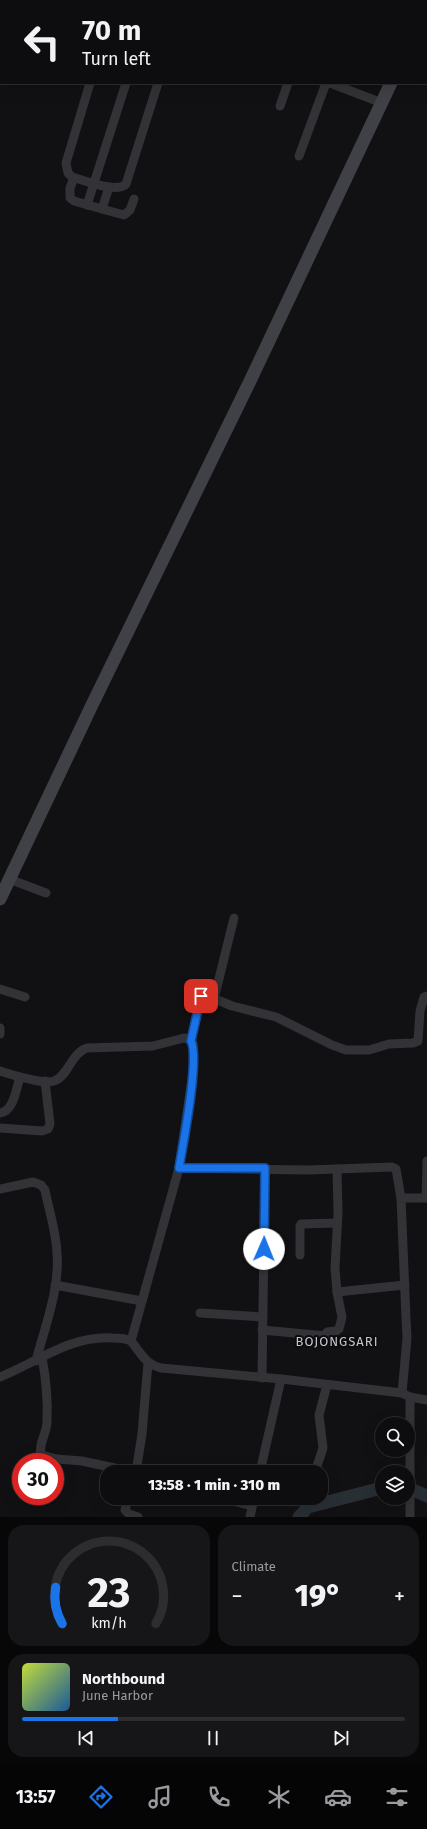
<!DOCTYPE html>
<meta charset="utf-8">
<style>
body{margin:0;font-family:"Fira Sans",sans-serif;background:#161517;color:#f1f3f6;height:100vh;display:flex;flex-direction:column;font-size:15px;white-space:nowrap}
*{box-sizing:border-box;margin:0}
p{font-size:13px;color:#9a9b9e}
.icon{flex:none;width:22px;height:22px;fill:none;stroke:currentColor;stroke-width:2;stroke-linecap:round;stroke-linejoin:round}
.map{position:relative;height:1517px;overflow:hidden}
.details{display:flex;flex-direction:column;gap:8px;padding:8px;background:#070708;flex:1}
.details>*{flex:none}
.guide{position:absolute;left:0px;top:0px;width:427px;height:84px;box-shadow:0 4px 16px #0002,0 0 0 1px #2d2c2e;background:#0d0c0e;color:#f1f3f6;overflow:hidden}
.fabs{position:absolute;left:375px;top:1417px;display:grid;gap:8px}
.fabs a{display:grid;place-items:center;width:40px;height:40px;border-radius:50%;background:#0d0c0e;box-shadow:0 4px 16px #0002,0 0 0 1px #2d2c2e;font-size:20px}
.speed{position:absolute;left:12px;top:1453px;display:flex;gap:8px;font-size:20px;font-weight:700;text-align:center}
.speed>*{display:grid;place-content:center;width:52px;height:52px;border-radius:50%;background:#0d0c0e;box-shadow:0 4px 16px #0002,0 0 0 1px #2d2c2e;line-height:1}
.speed .limit{border:6px solid #d22;background:#fff;color:#111}
.pin{position:absolute;display:grid;place-items:center;width:34px;height:34px;color:#fff;margin:-17px;border-radius:8px;box-shadow:0 2px 6px #0006}
.me{position:absolute;width:44px;margin:-22px;rotate:1deg;stroke-linejoin:round;filter:drop-shadow(0 0 3px #0008)}
.turn{display:flex;align-items:center;gap:14px;height:84px;padding:0 16px;font-size:18px}
.turn .icon{width:52px;height:52px;stroke-width:2.5}
.turn b{display:block;font-size:28px;line-height:34px}
.big{font-size:30px;font-weight:800;line-height:1.1}
.details .card{flex:1;display:flex;flex-direction:column;justify-content:center;gap:6px;min-width:0;padding:0 14px;border-radius:16px;background:#161517}
.details .dial{align-items:center;gap:0}
.dial svg{height:104px;overflow:visible;fill:none;stroke:#2d2c2e;stroke-width:7;stroke-linecap:round;text-anchor:middle}
.dial text{fill:#f1f3f6;stroke:none}
.song{display:flex;align-items:center;gap:12px}
.cover{width:48px;height:48px;border-radius:6px;background:linear-gradient(135deg,hsl(70 70% 55%),hsl(210 70% 35%))}
.played{height:4px;border-radius:2px;background:linear-gradient(90deg,#1a73e8 25%,#2d2c2e 25%)}
.keys{display:flex;justify-content:space-around;direction:ltr}
.heat{display:flex;justify-content:space-between;align-items:center;font-size:22px;direction:ltr}
.details .tiles{flex:1;display:grid;gap:8px;grid-template-columns:1fr 1fr}
.card:last-child{grid-column:span 2}
.trip{position:absolute;left:100px;top:1465px;width:228px;height:40px;border-radius:16px;background:#0d0c0e;box-shadow:0 4px 16px #0002,0 0 0 1px #2d2c2e;font-weight:800;line-height:40px;text-align:center}
.tabs{display:flex;height:64px;justify-content:space-around;align-items:center;background:#050506;color:#9a9b9e}
.tabs .icon{width:28px;height:28px}
.tabs .selected{color:#1a73e8}
.tabs b{font-size:18px;color:#f1f3f6}
.map>svg:first-child{display:block}
.lines{fill:none;stroke-linecap:round;stroke-linejoin:round}
.river{stroke:#272f35;stroke-width:13}
.street{stroke:#323237;stroke-width:9}
.secondary{stroke:#404147;stroke-width:13}
.route-casing{stroke:#114b97;stroke-width:10}
.route{stroke:#1a73e8;stroke-width:7}
.labels{text-anchor:middle;stroke-width:4;stroke-linejoin:round;paint-order:stroke}
.quarter-label{font-size:13px;letter-spacing:1px;fill:#c3c5cf;stroke:#0c0c0d}
</style>
<div class="map">
<svg width="427" height="1517" viewBox="0 0 427 1517">
<rect width="100%" height="100%" fill="#111012"/>
<g class="lines">
<g class="river">
<path d="M408 1488 427 1496"/>
<path d="M299 1517 308 1507 382 1488"/>
</g>
<g class="street">
<path d="M152 1V0"/>
<path d="M90 83 66 163 68 173 72 177C84 180 117 194 126 184L158 83"/>
<path d="M330 83 382 103"/>
<path d="M280 106 288 83"/>
<path d="M299 156 326 83"/>
<path d="M74 178 70 188V198L74 201 102 209"/>
<path d="M109 187 102 209 124 215 130 210 134 199"/>
<path d="M87 205 126 83"/>
<path d="M9 879 46 893"/>
<path d="M0 989 25 997"/>
<path d="M214 999 234 918"/>
<path d="M0 1028V1034"/>
<path d="M191 1041 201 996 203 994 232 1006 276 1017 332 1045 346 1050H369L389 1044 413 1043 418 1041 420 1011 424 997 427 996"/>
<path d="M0 1071 20 1077"/>
<path d="M0 1113C14 1111 16 1089 20 1077 30 1079 44 1084 54 1081 68 1077 71 1053 87 1048L153 1046 184 1038 189 1039 193 1043V1072L179 1168 131 1341"/>
<path d="M0 1128 42 1131 48 1129 50 1124 45 1081"/>
<path d="M179 1168 309 1170 392 1167 396 1169 401 1198 406 1318 407 1338 402 1393"/>
<path d="M0 1189 33 1182 41 1185 45 1190C49 1211 56 1231 57 1253 60 1289 45 1326 36 1361"/>
<path d="M401 1198H427"/>
<path d="M426 1198 427 1161"/>
<path d="M300 1255V1226L301 1224 337 1223"/>
<path d="M55 1285 142 1301"/>
<path d="M337 1292 405 1285"/>
<path d="M200 1313 263 1317"/>
<path d="M262 1330 326 1336"/>
<path d="M327 1332 336 1331 339 1329 342 1317 337 1292 335 1268 338 1213 337 1169"/>
<path d="M42 1357C46 1379 48 1400 47 1422 47 1433 38 1444 41 1455L57 1459 82 1461 133 1472"/>
<path d="M0 1377C38 1362 70 1335 113 1338 119 1338 125 1338 131 1341 141 1353 144 1363 161 1368L281 1379 402 1393 410 1397 427 1400"/>
<path d="M262 1378 265 1169"/>
<path d="M136 1472 142 1434 148 1363"/>
<path d="M260 1472 281 1379"/>
<path d="M315 1472 323 1448 319 1415 327 1385"/>
<path d="M128 1498 125 1510 129 1514 138 1517"/>
<path d="M221 1498 252 1506"/>
<path d="M250 1517 254 1498"/>
<path d="M410 1517V1397"/>
</g>
<g class="secondary">
<path d="M426 9 427 7"/>
<path d="M0 899 91 707 251 379 391 83"/>
</g>
</g>
<g class="lines">
<defs>
<path id="route" d="M201 996 191 1041C200 1058 183 1144 179 1168H265L264 1249"/>
</defs>
<use href="#route" class="route-casing"/>
<use href="#route" class="route"/>
</g>
<g class="labels">
<g class="quarter-label">
<text x="337" y="1346">BOJONGSARI</text>
</g>
</g>
</svg>
<div class="fabs">
<a><svg class="icon" aria-label="search" viewBox="0 0 24 24"><circle cx="10" cy="10" r="6"/><path d="M15 15l6 6"/></svg></a>
<a><svg class="icon" aria-label="layers" viewBox="0 0 24 24"><path d="M12 4l9 5-9 5-9-5zM3 14l9 5 9-5"/></svg></a>
</div>
<div class="speed"><div class="limit">30</div></div>
<div class="pin" style="left:201px;top:996px;background:#d93025"><svg class="icon" aria-label="arrive" viewBox="0 0 24 24"><path d="M6 21V4h12l-3 4 3 4H6"/></svg></div>
<svg class="me" style="left:264px;top:1249px" viewBox="-20 -20 40 40"><circle r="19" fill="#fff"/><path d="M0-13L10 11 0 6-10 11z" fill="#1a73e8"/></svg>
<div class="trip">13:58 · 1 min · 310 m</div>
<div class="guide">
<div class="turn"><svg class="icon" aria-label="left" viewBox="0 0 24 24"><path d="M17 20v-9H6M10 6l-5 5 5 5"/></svg><div><b>70 m</b>Turn left</div></div>
</div>
</div>
<section class="details">
<div class="tiles">
<div class="card dial"><svg viewBox="0 0 100 80">
<path d="M14 69A42 42 0 1 1 86 69"/>
<path d="M14 69A42 42 0 0 1 9 41" stroke="#1a73e8"/>
<text x="50" y="56" font-size="32" font-weight="700">23</text>
<text x="50" y="72" font-size="11">km/h</text>
</svg></div>
<div class="card"><p>Climate</p>
<div class="heat"><a>−</a><b class="big">19°</b><a>+</a></div>
</div>
<div class="card">
<div class="song"><i class="cover"></i><div><b>Northbound</b><p>June Harbor</p></div></div>
<div class="played"></div>
<div class="keys"><svg class="icon" aria-label="previous" viewBox="0 0 24 24"><path d="M18 5L8 12l10 7zM5 5v14"/></svg><svg class="icon" aria-label="pause" viewBox="0 0 24 24"><path d="M8 5v14M16 5v14"/></svg><svg class="icon" aria-label="next" viewBox="0 0 24 24"><path d="M6 5l10 7-10 7zM19 5v14"/></svg></div>
</div>
</div>
</section>
<nav class="tabs">
<b>13:57</b>
<svg class="icon selected" aria-label="directions" viewBox="0 0 24 24"><path d="M12 3l9 9-9 9-9-9zM9 14v-3h6M13 9l2 2-2 2"/></svg>
<svg class="icon" aria-label="music" viewBox="0 0 24 24"><path d="M9 18V5l10-2v13"/><circle cx="6" cy="18" r="3"/><circle cx="16" cy="16" r="3"/></svg>
<svg class="icon" aria-label="phone" viewBox="0 0 24 24"><path d="M5 4h4l2 5-3 2q2 4 5 5l2-3 5 2v4C11 20 4 13 5 4z"/></svg>
<svg class="icon" aria-label="climate" viewBox="0 0 24 24"><path d="M12 3v18M4 7l16 10M4 17L20 7"/></svg>
<svg class="icon" aria-label="car" viewBox="0 0 24 24"><path d="M5 17H2v-5l4-1 3-4h7l3 4 3 1v5h-3M9 17h6M6 11h13"/><circle cx="7" cy="17" r="2"/><circle cx="17" cy="17" r="2"/></svg>
<svg class="icon" aria-label="filters" viewBox="0 0 24 24"><path d="M4 7h16M4 17h16"/><circle cx="9" cy="7" r="2"/><circle cx="15" cy="17" r="2"/></svg>
</nav>
